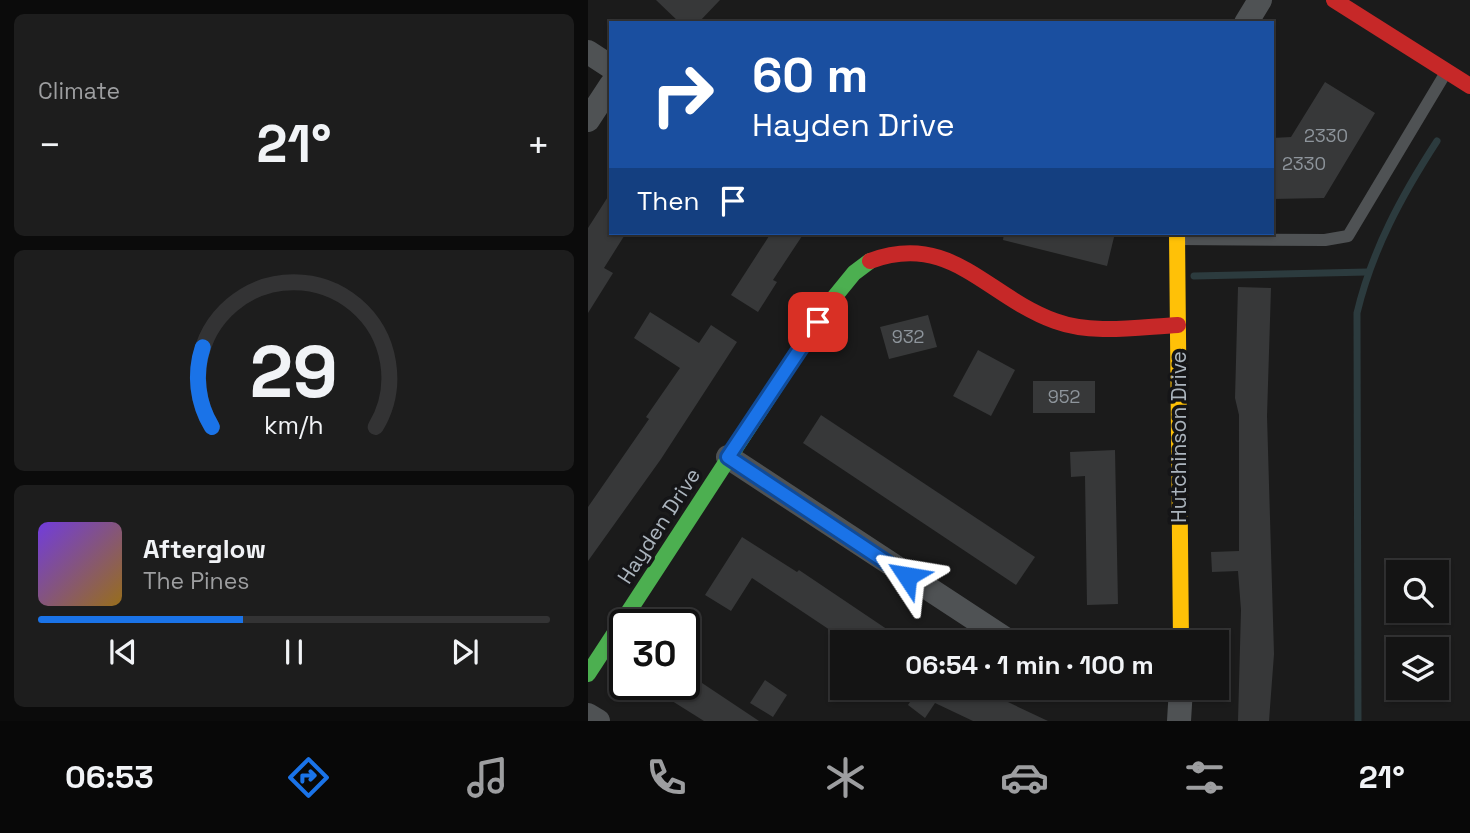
<!DOCTYPE html>
<meta charset="utf-8">
<style>
body{margin:0;font-family:"Space Grotesk",sans-serif;background:#1d1d1d;color:#f1f3f6;height:100vh;display:flex;flex-direction:column;font-size:26px;white-space:nowrap}
*{box-sizing:border-box;margin:0}
p{font-size:23px;color:#9d9ea0}
.icon{flex:none;width:38px;height:38px;fill:none;stroke:currentColor;stroke-width:2;stroke-linecap:round;stroke-linejoin:round}
.map{position:relative;flex:1;overflow:hidden}
.details{display:flex;flex-direction:column;gap:14px;padding:14px;background:#0b0b0b;width:588px}
.details>*{flex:none}
.hud{position:absolute;left:21px;top:21px;width:665px;height:214px;border-radius:0px;box-shadow:0 2px 5px #0004,0 0 0 2px #333334;background:#1a4fa0;color:#fff;overflow:hidden}
.buttons{position:absolute;left:798px;top:560px;display:grid;gap:14px}
.buttons a{display:grid;place-items:center;width:63px;height:63px;border-radius:0px;background:#141414;box-shadow:0 2px 5px #0004,0 0 0 2px #333334;font-size:35px}
.speed{position:absolute;left:21px;top:609px;display:flex;gap:14px;font-size:35px;font-weight:700;text-align:center}
.speed>*{display:grid;place-content:center;width:91px;height:91px;border-radius:50%;background:#141414;box-shadow:0 2px 5px #0004,0 0 0 2px #333334;line-height:1}
.speed .limit{border:4px solid #111;border-radius:10px;background:#fff;color:#111}
.pin{position:absolute;display:grid;place-items:center;width:60px;height:60px;color:#fff;margin:-30px;border-radius:14px;box-shadow:0 4px 10px #0006}
.me{position:absolute;width:77px;margin:-38px;rotate:303deg;stroke-linejoin:round;filter:drop-shadow(0 0 5px #0008)}
.turn{display:flex;align-items:center;gap:24px;height:147px;padding:0 28px;font-size:32px}
.turn .icon{width:91px;height:91px;stroke-width:2.5}
.turn b{display:block;font-size:49px;line-height:60px}
.then{display:flex;align-items:center;height:66px;padding:0 28px;background:#0003;gap:14px;font-size:26px}
.big{font-size:52px;font-weight:700;line-height:1.1}
.details .tile{flex:1;display:flex;flex-direction:column;justify-content:center;gap:10px;min-width:0;padding:0 24px;border-radius:10px;background:#1d1d1d}
.details .dial{align-items:center;gap:0}
.dial svg{height:182px;overflow:visible;fill:none;stroke:#333334;stroke-width:7;stroke-linecap:round;text-anchor:middle}
.dial text{fill:#f1f3f6;stroke:none}
.song{display:flex;align-items:center;gap:21px}
.cover{width:84px;height:84px;border-radius:10px;background:linear-gradient(135deg,hsl(260 70% 55%),hsl(40 70% 35%))}
.played{height:7px;border-radius:4px;background:linear-gradient(90deg,#1a73e8 40%,#333334 40%)}
.keys{display:flex;justify-content:space-around;direction:ltr}
.heat{display:flex;justify-content:space-between;align-items:center;font-size:38px;direction:ltr}
.trip{position:absolute;left:242px;top:630px;width:399px;height:70px;border-radius:0px;background:#141414;box-shadow:0 2px 5px #0004,0 0 0 2px #333334;font-weight:700;line-height:70px;text-align:center}
.dock{display:flex;height:112px;justify-content:space-around;align-items:center;background:#080808;color:#9d9ea0}
.dock .icon{width:49px;height:49px}
.dock .selected{color:#1a73e8}
.dock b{font-size:32px;color:#f1f3f6}
main{display:flex;flex:1;min-height:0}
.map>svg:first-child{display:block}
.lines{fill:none;stroke-linecap:round;stroke-linejoin:round}
.stream{stroke:#2c3b3e;stroke-width:7}
.building{fill:#373839}
.lane{stroke:#4f5254;stroke-width:12}
.street{stroke:#4f5254;stroke-width:24}
.fast{stroke:#4caf50;stroke-width:16}
.slow{stroke:#ffc107;stroke-width:16}
.jam{stroke:#c62828;stroke-width:16}
.route-casing{stroke:#114b97;stroke-width:18}
.route{stroke:#1a73e8;stroke-width:12}
.labels{text-anchor:middle;stroke-width:7;stroke-linejoin:round;paint-order:stroke}
.number-label{font-size:18px;fill:#8e959c}
.street-label{font-size:21px;fill:#abb4bd;stroke:#151517}
</style>
<main>
<section class="details">
<div class="tile"><p>Climate</p>
<div class="heat"><a>−</a><b class="big">21°</b><a>+</a></div>
</div>
<div class="tile dial"><svg viewBox="0 0 100 80">
<path d="M14 69A42 42 0 1 1 86 69"/>
<path d="M14 69A42 42 0 0 1 10 34" stroke="#1a73e8"/>
<text x="50" y="56" font-size="32" font-weight="700">29</text>
<text x="50" y="72" font-size="11">km/h</text>
</svg></div>
<div class="tile">
<div class="song"><i class="cover"></i><div><b>Afterglow</b><p>The Pines</p></div></div>
<div class="played"></div>
<div class="keys"><svg class="icon" aria-label="previous" viewBox="0 0 24 24"><path d="M18 5L8 12l10 7zM5 5v14"/></svg><svg class="icon" aria-label="pause" viewBox="0 0 24 24"><path d="M8 5v14M16 5v14"/></svg><svg class="icon" aria-label="next" viewBox="0 0 24 24"><path d="M6 5l10 7-10 7zM19 5v14"/></svg></div>
</div>
</section>
<div class="map">
<svg width="882" height="721" viewBox="0 0 882 721">
<rect width="100%" height="100%" fill="#1b1b1b"/>
<g class="lines">
<g class="stream">
<path d="M606 276 779 272"/>
<path d="M770 721 769 313C784 250 814 195 849 141"/>
</g>
</g>
<g class="building">
<path d="M68 0H132L110 23H92Z"/>
<path d="M737 82 787 113 736 198 684 199V138L703 137Z"/>
<path d="M23 192V233H38L16 268 25 273 0 313V228Z"/>
<path d="M183 233H216L185 280 189 282 170 312 143 295Z"/>
<path d="M416 233H527L519 266 415 240Z"/>
<path d="M650 287 683 288 679 416 686 654 681 721H650L653 610 650 571 624 572 623 552 651 551V415L647 398Z"/>
<path d="M62 312 111 343 123 325 149 342 73 459 0 561V507L61 419 58 417 92 368 46 338Z"/>
<path d="M340 315 349 347 301 359 292 327Z"/>
<path d="M390 350 427 370 403 416 365 396Z"/>
<rect x="445" y="381" width="62" height="32"/>
<path d="M233 415 447 557 428 585 215 443Z"/>
<path d="M527 450 530 604 499 605 497 476 483 477 482 452Z"/>
<path d="M154 537 209 572 211 570 318 642H260L164 578 143 611 117 595Z"/>
<path d="M96 671 171 721H116L57 684H96Z"/>
<path d="M177 680 199 695 185 717 162 703Z"/>
<path d="M316 688H390L460 721H385L347 703 337 718 320 705 328 693Z"/>
</g>
<g class="lines">
<path class="lane" d="M590 239 737 240 760 236 857 74"/>
<g class="street">
<path d="M658 23 672 0"/>
<path d="M0 52 23 67"/>
<path d="M0 120 23 85"/>
<path d="M140 457 422 642"/>
<path d="M0 715 10 721"/>
<path d="M591 721 593 688"/>
</g>
<path class="fast" d="M0 674 244 300 266 273 282 261"/>
<path class="slow" d="M589 233 593 642"/>
<g class="jam">
<path d="M746 0 882 86"/>
<path d="M282 261C363 231 398 296 467 321 505 335 550 327 590 325"/>
</g>
</g>
<g class="lines">
<defs>
<path id="route" d="M230 322 140 457 319 576"/>
</defs>
<use href="#route" class="route-casing"/>
<use href="#route" class="route"/>
</g>
<g class="labels">
<g class="number-label">
<text x="738" y="142">2330</text>
<text x="716" y="170">2330</text>
<text x="320" y="343">932</text>
<text x="476" y="403">952</text>
</g>
<g class="street-label">
<text transform="translate(591 437) rotate(-90)" y="7">Hutchinson Drive</text>
<text transform="translate(71 526) rotate(-57)" y="7">Hayden Drive</text>
</g>
</g>
</svg>
<div class="buttons">
<a><svg class="icon" aria-label="search" viewBox="0 0 24 24"><circle cx="10" cy="10" r="6"/><path d="M15 15l6 6"/></svg></a>
<a><svg class="icon" aria-label="layers" viewBox="0 0 24 24"><path d="M12 4l9 5-9 5-9-5zM3 14l9 5 9-5"/></svg></a>
</div>
<div class="speed"><div class="limit">30</div></div>
<div class="pin" style="left:230px;top:322px;background:#d93025"><svg class="icon" aria-label="arrive" viewBox="0 0 24 24"><path d="M6 21V4h12l-3 4 3 4H6"/></svg></div>
<svg class="me" style="left:319px;top:576px" viewBox="-20 -20 40 40"><path d="M0-17L14 15 0 8-14 15z" fill="#1a73e8" stroke="#fff" stroke-width="4"/></svg>
<div class="trip">06:54 · 1 min · 100 m</div>
<div class="hud">
<div class="turn"><svg class="icon" aria-label="right" viewBox="0 0 24 24"><path d="M7 20v-9h11M14 6l5 5-5 5"/></svg><div><b>60 m</b>Hayden Drive</div></div>
<div class="then">Then<svg class="icon" aria-label="arrive" viewBox="0 0 24 24"><path d="M6 21V4h12l-3 4 3 4H6"/></svg></div>
</div>
</div>
</main>
<nav class="dock">
<b>06:53</b>
<svg class="icon selected" aria-label="directions" viewBox="0 0 24 24"><path d="M12 3l9 9-9 9-9-9zM9 14v-3h6M13 9l2 2-2 2"/></svg>
<svg class="icon" aria-label="music" viewBox="0 0 24 24"><path d="M9 18V5l10-2v13"/><circle cx="6" cy="18" r="3"/><circle cx="16" cy="16" r="3"/></svg>
<svg class="icon" aria-label="phone" viewBox="0 0 24 24"><path d="M5 4h4l2 5-3 2q2 4 5 5l2-3 5 2v4C11 20 4 13 5 4z"/></svg>
<svg class="icon" aria-label="climate" viewBox="0 0 24 24"><path d="M12 3v18M4 7l16 10M4 17L20 7"/></svg>
<svg class="icon" aria-label="car" viewBox="0 0 24 24"><path d="M5 17H2v-5l4-1 3-4h7l3 4 3 1v5h-3M9 17h6M6 11h13"/><circle cx="7" cy="17" r="2"/><circle cx="17" cy="17" r="2"/></svg>
<svg class="icon" aria-label="filters" viewBox="0 0 24 24"><path d="M4 7h16M4 17h16"/><circle cx="9" cy="7" r="2"/><circle cx="15" cy="17" r="2"/></svg>
<b>21°</b>
</nav>
